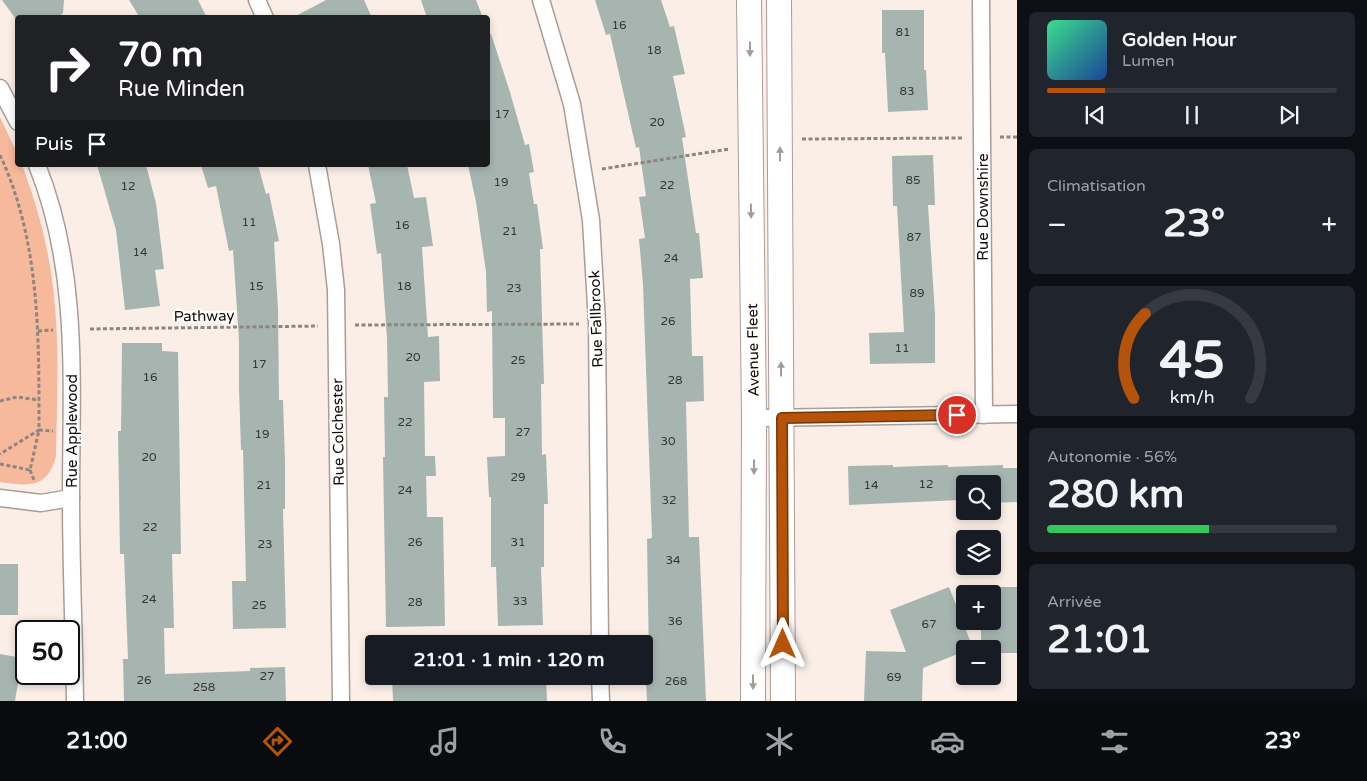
<!DOCTYPE html>
<html lang="fr">
<meta charset="utf-8">
<style>
body{margin:0;font-family:"Varela Round",sans-serif;background:#20242c;color:#f1f3f6;height:100vh;display:flex;flex-direction:column;font-size:19px;white-space:nowrap}
*{box-sizing:border-box;margin:0}
p{font-size:16px;color:#9ea1a6}
.icon{flex:none;width:28px;height:28px;fill:none;stroke:currentColor;stroke-width:2;stroke-linecap:round;stroke-linejoin:round}
.map{position:relative;flex:1;overflow:hidden}
.panel{display:flex;flex-direction:column;gap:12px;padding:12px;background:#0d0f14;width:350px}
.panel>*{flex:none}
.guide{position:absolute;left:15px;top:15px;width:475px;height:152px;border-radius:5px;box-shadow:0 2px 8px #0003;background:#202124;color:#fff;overflow:hidden}
.tools{position:absolute;left:956px;top:475px;display:grid;gap:10px}
.tools a{display:grid;place-items:center;width:45px;height:45px;border-radius:5px;background:#171b24;box-shadow:0 2px 8px #0003;font-size:25px}
.speed{position:absolute;left:15px;top:620px;display:flex;gap:10px;font-size:25px;font-weight:700;text-align:center}
.speed>*{display:grid;place-content:center;width:65px;height:65px;border-radius:50%;background:#171b24;box-shadow:0 2px 8px #0003;line-height:1}
.speed .limit{border:2px solid #111;border-radius:8px;background:#fff;color:#111}
.pin{position:absolute;display:grid;place-items:center;width:42px;height:42px;color:#fff;margin:-21px;border:2px solid #fff;border-radius:50%;box-shadow:0 1px 5px #0007}
.me{position:absolute;width:55px;margin:-28px;rotate:0deg;stroke-linejoin:round;filter:drop-shadow(0 0 4px #0008)}
.turn{display:flex;align-items:center;gap:18px;height:105px;padding:0 20px;font-size:22px}
.turn .icon{width:65px;height:65px;stroke-width:2.5}
.turn b{display:block;font-size:35px;line-height:42px}
.then{display:flex;align-items:center;height:48px;padding:0 20px;background:#0003;gap:10px;font-size:19px}
.big{font-size:38px;font-weight:700;line-height:1.1}
.panel .tile{flex:1;display:flex;flex-direction:column;justify-content:center;gap:8px;min-width:0;padding:0 18px;border-radius:8px;background:#20242c}
.panel .dial{align-items:center;gap:0}
.dial svg{height:130px;overflow:visible;fill:none;stroke:#363941;stroke-width:7;stroke-linecap:round;text-anchor:middle}
.dial text{fill:#f1f3f6;stroke:none}
.song{display:flex;align-items:center;gap:15px}
.cover{width:60px;height:60px;border-radius:8px;background:linear-gradient(135deg,hsl(150 70% 55%),hsl(220 70% 35%))}
.played{height:5px;border-radius:2px;background:linear-gradient(90deg,#b45309 20%,#363941 20%)}
.keys{display:flex;justify-content:space-around;direction:ltr}
.heat{display:flex;justify-content:space-between;align-items:center;font-size:28px;direction:ltr}
.charge{height:8px;border-radius:4px;background:linear-gradient(90deg,#34c759 56%,#363941 0)}
.trip{position:absolute;left:365px;top:635px;width:288px;height:50px;border-radius:5px;background:#171b24;box-shadow:0 2px 8px #0003;font-weight:700;line-height:50px;text-align:center}
.dock{display:flex;height:80px;justify-content:space-around;align-items:center;background:#090b0e;color:#9ea1a6}
.dock .icon{width:35px;height:35px}
.dock .on{color:#b45309}
.dock b{font-size:22px;color:#f1f3f6}
main{display:flex;flex:1;min-height:0}
.map>svg:first-child{display:block}
.green{fill:#f6b99b}
.building{fill:#a7b5b0}
.lines{fill:none;stroke-linecap:round;stroke-linejoin:round}
.street-casing{stroke:#aa9d97;stroke-width:19}
.secondary-casing{stroke:#aa9d97;stroke-width:26}
.path{stroke:#8d8580;stroke-width:3;stroke-dasharray:4 2.5;stroke-linecap:butt}
.street{stroke:#fff;stroke-width:16}
.secondary{stroke:#fff;stroke-width:24}
.oneway{fill:#a09e9d}
.route-casing{stroke:#753606;stroke-width:12}
.route{stroke:#b45309;stroke-width:9}
.labels{text-anchor:middle;stroke-width:4.5;stroke-linejoin:round;paint-order:stroke}
.number-label{font-size:12px;fill:#363734}
.street-label{font-size:15px;fill:#110d0b;stroke:#fff}
</style>
<main>
<div class="map">
<svg width="1017" height="701" viewBox="0 0 1017 701">
<rect width="100%" height="100%" fill="#fbeee7"/>
<path class="green" d="M0 117 17 153 18 165H22C37 205 48 245 53 287 60 343 57 400 56 456 48 489 28 486 0 482Z"/>
<g class="building">
<path d="M2 0H64L63 13 57 18H15Z"/>
<path d="M129 0H198L207 18H140Z"/>
<path d="M326 0H364L372 18H292Z"/>
<path d="M421 0H476L483 18H427Z"/>
<path d="M595 0H661L670 27 674 26 685 74 673 76 686 137 682 138 696 233H699L703 278 690 279 692 356H703L704 401 686 402 689 537H699L706 701H647L645 661H649L647 539 652 538 643 284 639 239 645 238 639 197 646 196 639 147 636 148 610 34 606 35Z"/>
<path d="M882 10H924V70H926L928 110 888 112 885 53H882Z"/>
<path d="M491 34 510 92 525 145 529 144 534 172 529 173 534 204H537L543 249H540L544 384H541L542 455 546 454 548 504H544V567H541L543 625 498 626 496 567H491V497H489L487 457 505 456V418H493L492 311 487 312 486 272 476 202 468 165H488V35Z"/>
<path d="M933 155 935 205H928L935 314V363L870 364 869 333 904 332 897 206H893L892 156Z"/>
<path d="M97 165H146L156 203 164 269 155 270 160 306 125 310 116 230Z"/>
<path d="M201 165H258L266 194 269 193 279 241 274 242 278 309 279 400H283L285 461V509H283L286 628 233 629 232 581H246L243 450H241L239 388V340L233 250 229 251 216 186 208 188Z"/>
<path d="M368 165H407L414 198 426 197 433 246 422 247 428 337 439 336 440 381 424 382 425 456H435L436 476H426L427 517H443L445 626 386 627 383 457H385L384 397H388L387 338 381 253 377 254 370 204 376 203Z"/>
<path d="M122 343H162V351L178 352 181 554H172L174 628H164L165 674 250 671V668L285 667 286 701H124L123 659H128L124 554H120L118 431H121Z"/>
<path d="M893 465V467L948 465V467L1003 465V468H1017V502L992 503V484H965V504L960 505V500L849 505 848 466Z"/>
<rect x="0" y="564" width="18" height="51"/>
<path d="M949 587 973 648 965 649V651L923 668 922 701H864L866 651 906 652 890 610Z"/>
<path d="M981 587H1017V653H992V649H981V621H992V594H981Z"/>
<path d="M0 654 22 658 15 701H0Z"/>
<path d="M392 676H546L547 701H393Z"/>
</g>
<g class="lines">
<defs>
<g id="street">
<path d="M257 0 265 18"/>
<path d="M541 0 572 104 591 220 597 323 600 644"/>
<path d="M981 0 984 415"/>
<path d="M0 88 18 122"/>
<path d="M37 165C80 271 71 385 71 497 71 565 74 633 75 701"/>
<path d="M317 165 331 244 336 290 341 701"/>
<path d="M754 418 1017 414"/>
<path d="M0 498 41 503 71 498"/>
<path d="M600 676 601 701"/>
</g>
<g id="secondary">
<path d="M749 0 754 418 753 701"/>
<path d="M779 0 783 701"/>
</g>
</defs>
<use href="#street" class="street-casing"/>
<use href="#secondary" class="secondary-casing"/>
<g class="path">
<path d="M1000 137H1017"/>
<path d="M802 139 964 138"/>
<path d="M0 155C40 241 39 336 39 430L0 454"/>
<path d="M602 169 729 149"/>
<path d="M355 325 579 324"/>
<path d="M90 329 318 326"/>
<path d="M38 331 53 330"/>
<path d="M0 401 17 397 39 400"/>
<path d="M0 464 30 470 39 430 53 431"/>
<path d="M30 470 34 480"/>
</g>
<use href="#street" class="street"/>
<use href="#secondary" class="secondary"/>
</g>
<defs><path id="oneway-solid" d="M-6-.8H1V-3.2L6.5 0L1 3.2V.8H-6Z" transform="scale(1.25)"/></defs>
<g class="oneway">
<use href="#oneway-solid" transform="translate(750 49) rotate(90)"/>
<use href="#oneway-solid" transform="translate(780 154) rotate(-90)"/>
<use href="#oneway-solid" transform="translate(751 211) rotate(89)"/>
<use href="#oneway-solid" transform="translate(781 369) rotate(-90)"/>
<use href="#oneway-solid" transform="translate(754 467) rotate(90)"/>
<use href="#oneway-solid" transform="translate(753 682) rotate(90)"/>
</g>
<g class="lines">
<defs>
<path id="route" d="M783 644 782 418 957 415"/>
</defs>
<use href="#route" class="route-casing"/>
<use href="#route" class="route"/>
</g>
<g class="labels">
<g class="number-label">
<text x="619" y="29">16</text>
<text x="903" y="36">81</text>
<text x="654" y="54">18</text>
<text x="907" y="95">83</text>
<text x="502" y="118">17</text>
<text x="657" y="126">20</text>
<text x="913" y="184">85</text>
<text x="501" y="186">19</text>
<text x="667" y="189">22</text>
<text x="128" y="190">12</text>
<text x="249" y="226">11</text>
<text x="402" y="229">16</text>
<text x="510" y="235">21</text>
<text x="914" y="241">87</text>
<text x="140" y="256">14</text>
<text x="671" y="262">24</text>
<text x="256" y="290">15</text>
<text x="404" y="290">18</text>
<text x="514" y="292">23</text>
<text x="917" y="297">89</text>
<text x="668" y="325">26</text>
<text x="902" y="352">11</text>
<text x="413" y="361">20</text>
<text x="518" y="364">25</text>
<text x="259" y="368">17</text>
<text x="150" y="381">16</text>
<text x="675" y="384">28</text>
<text x="405" y="426">22</text>
<text x="523" y="436">27</text>
<text x="262" y="438">19</text>
<text x="668" y="445">30</text>
<text x="149" y="461">20</text>
<text x="518" y="481">29</text>
<text x="926" y="488">12</text>
<text x="264" y="489">21</text>
<text x="871" y="489">14</text>
<text x="405" y="494">24</text>
<text x="669" y="504">32</text>
<text x="150" y="531">22</text>
<text x="415" y="546">26</text>
<text x="518" y="546">31</text>
<text x="265" y="548">23</text>
<text x="673" y="564">34</text>
<text x="149" y="603">24</text>
<text x="520" y="605">33</text>
<text x="415" y="606">28</text>
<text x="259" y="609">25</text>
<text x="675" y="625">36</text>
<text x="929" y="628">67</text>
<text x="267" y="680">27</text>
<text x="894" y="681">69</text>
<text x="144" y="684">26</text>
<text x="676" y="685">268</text>
<text x="204" y="691">258</text>
</g>
<g class="street-label">
<text transform="translate(983 207) rotate(-90)" y="5">Rue Downshire</text>
<text transform="translate(204 316) rotate(-1)" y="5">Pathway</text>
<text transform="translate(596 319) rotate(-92)" y="5">Rue Fallbrook</text>
<text transform="translate(753 350) rotate(-91)" y="5">Avenue Fleet</text>
<text transform="translate(72 431) rotate(-90)" y="5">Rue Applewood</text>
<text transform="translate(338 432) rotate(-91)" y="5">Rue Colchester</text>
</g>
</g>
</svg>
<div class="tools">
<a><svg class="icon" aria-label="search" viewBox="0 0 24 24"><circle cx="10" cy="10" r="6"/><path d="M15 15l6 6"/></svg></a>
<a><svg class="icon" aria-label="layers" viewBox="0 0 24 24"><path d="M12 4l9 5-9 5-9-5zM3 14l9 5 9-5"/></svg></a>
<a>+</a>
<a>−</a>
</div>
<div class="speed"><div class="limit">50</div></div>
<div class="pin" style="left:957px;top:415px;background:#d93025"><svg class="icon" aria-label="arrive" viewBox="0 0 24 24"><path d="M6 21V4h12l-3 4 3 4H6"/></svg></div>
<svg class="me" style="left:783px;top:644px" viewBox="-20 -20 40 40"><path d="M0-17L14 15 0 8-14 15z" fill="#b45309" stroke="#fff" stroke-width="4"/></svg>
<div class="trip">21:01 · 1 min · 120 m</div>
<div class="guide">
<div class="turn"><svg class="icon" aria-label="right" viewBox="0 0 24 24"><path d="M7 20v-9h11M14 6l5 5-5 5"/></svg><div><b>70 m</b>Rue Minden</div></div>
<div class="then">Puis<svg class="icon" aria-label="arrive" viewBox="0 0 24 24"><path d="M6 21V4h12l-3 4 3 4H6"/></svg></div>
</div>
</div>
<section class="panel">
<div class="tile">
<div class="song"><i class="cover"></i><div><b>Golden Hour</b><p>Lumen</p></div></div>
<div class="played"></div>
<div class="keys"><svg class="icon" aria-label="previous" viewBox="0 0 24 24"><path d="M18 5L8 12l10 7zM5 5v14"/></svg><svg class="icon" aria-label="pause" viewBox="0 0 24 24"><path d="M8 5v14M16 5v14"/></svg><svg class="icon" aria-label="next" viewBox="0 0 24 24"><path d="M6 5l10 7-10 7zM19 5v14"/></svg></div>
</div>
<div class="tile"><p>Climatisation</p>
<div class="heat"><a>−</a><b class="big">23°</b><a>+</a></div>
</div>
<div class="tile dial"><svg viewBox="0 0 100 80">
<path d="M14 69A42 42 0 1 1 86 69"/>
<path d="M14 69A42 42 0 0 1 21 17" stroke="#b45309"/>
<text x="50" y="56" font-size="32" font-weight="700">45</text>
<text x="50" y="72" font-size="11">km/h</text>
</svg></div>
<div class="tile"><p>Autonomie · 56%</p><b class="big">280 km</b><div class="charge"></div></div>
<div class="tile"><p>Arrivée</p><b class="big">21:01</b></div>
</section>
</main>
<nav class="dock">
<b>21:00</b>
<svg class="icon on" aria-label="directions" viewBox="0 0 24 24"><path d="M12 3l9 9-9 9-9-9zM9 14v-3h6M13 9l2 2-2 2"/></svg>
<svg class="icon" aria-label="music" viewBox="0 0 24 24"><path d="M9 18V5l10-2v13"/><circle cx="6" cy="18" r="3"/><circle cx="16" cy="16" r="3"/></svg>
<svg class="icon" aria-label="phone" viewBox="0 0 24 24"><path d="M5 4h4l2 5-3 2q2 4 5 5l2-3 5 2v4C11 20 4 13 5 4z"/></svg>
<svg class="icon" aria-label="climate" viewBox="0 0 24 24"><path d="M12 3v18M4 7l16 10M4 17L20 7"/></svg>
<svg class="icon" aria-label="car" viewBox="0 0 24 24"><path d="M5 17H2v-5l4-1 3-4h7l3 4 3 1v5h-3M9 17h6M6 11h13"/><circle cx="7" cy="17" r="2"/><circle cx="17" cy="17" r="2"/></svg>
<svg class="icon" aria-label="filters" viewBox="0 0 24 24"><path d="M4 7h16M4 17h16"/><circle cx="9" cy="7" r="2"/><circle cx="15" cy="17" r="2"/></svg>
<b>23°</b>
</nav>
